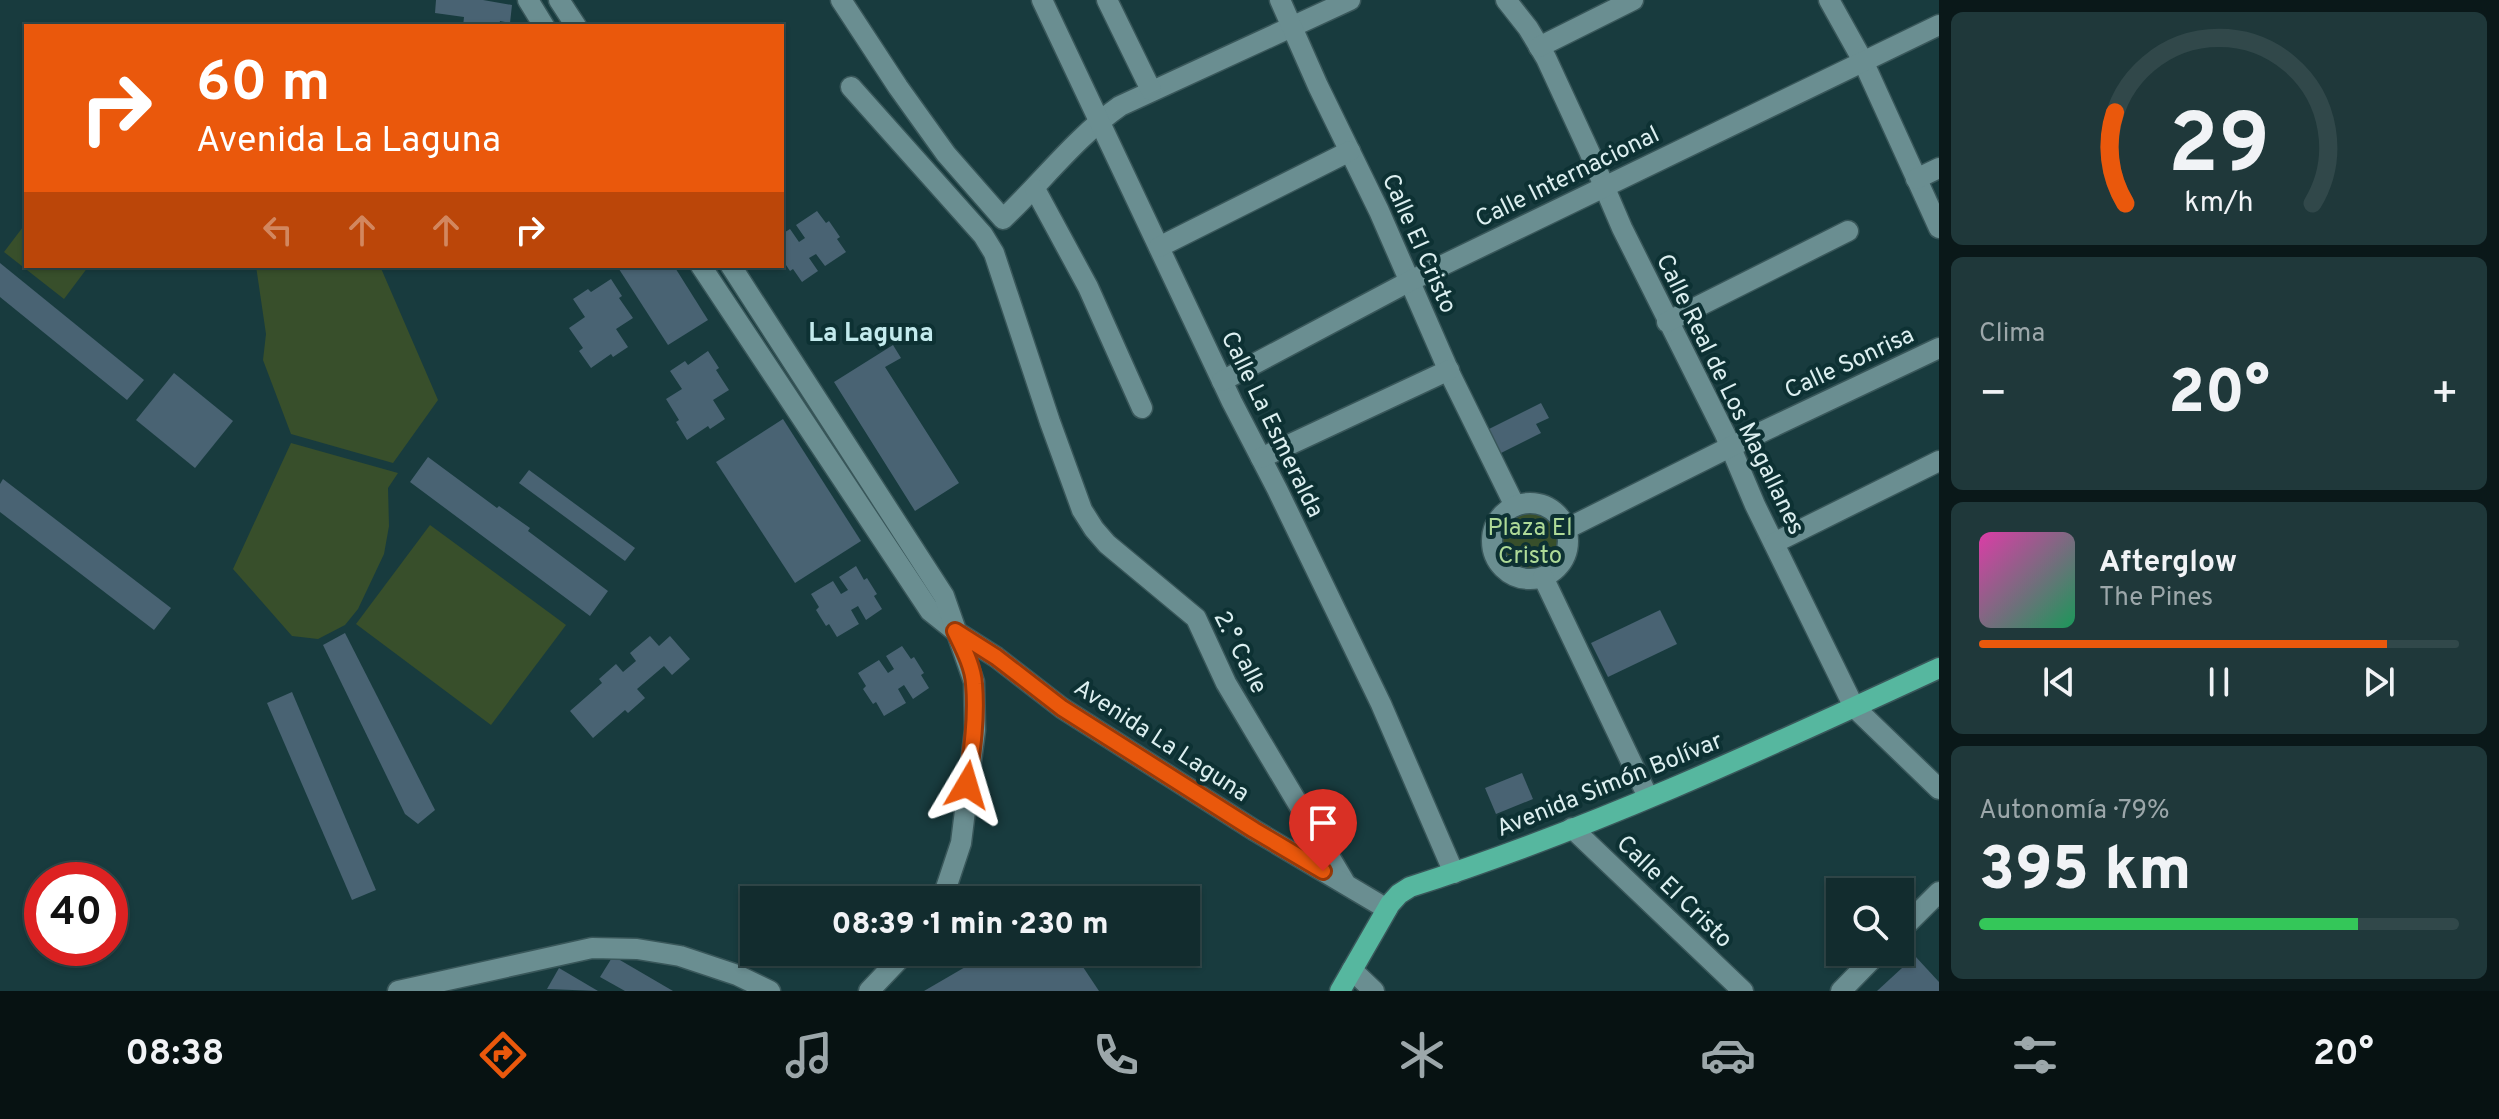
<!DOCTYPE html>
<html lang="es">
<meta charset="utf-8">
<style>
body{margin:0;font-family:Overpass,sans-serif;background:#1f383a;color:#f1f3f6;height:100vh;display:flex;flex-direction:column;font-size:30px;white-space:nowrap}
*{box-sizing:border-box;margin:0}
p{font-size:26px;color:#9ca7aa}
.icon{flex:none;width:44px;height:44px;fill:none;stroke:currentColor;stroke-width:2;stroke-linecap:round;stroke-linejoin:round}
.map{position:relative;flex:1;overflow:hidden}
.panel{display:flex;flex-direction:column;gap:12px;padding:12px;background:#0a1819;width:560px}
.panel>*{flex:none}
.hud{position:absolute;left:24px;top:24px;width:760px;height:244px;border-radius:0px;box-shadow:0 2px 6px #0004,0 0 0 2px #31484a;background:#ea580c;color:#fff;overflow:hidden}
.fabs{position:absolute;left:1826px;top:878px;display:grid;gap:16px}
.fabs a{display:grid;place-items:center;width:88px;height:88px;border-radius:0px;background:#122c2e;box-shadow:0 2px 6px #0004,0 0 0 2px #31484a;font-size:40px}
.speed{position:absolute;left:24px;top:862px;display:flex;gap:16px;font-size:40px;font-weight:700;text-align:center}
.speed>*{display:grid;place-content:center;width:104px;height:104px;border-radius:50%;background:#122c2e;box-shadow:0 2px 6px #0004,0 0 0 2px #31484a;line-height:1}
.speed .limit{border:12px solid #d22;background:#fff;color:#111}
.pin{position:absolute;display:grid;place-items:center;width:68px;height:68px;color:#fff;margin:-82px -34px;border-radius:50% 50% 50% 0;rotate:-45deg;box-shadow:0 0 8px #0007}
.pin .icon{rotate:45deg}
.me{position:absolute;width:88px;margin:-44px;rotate:7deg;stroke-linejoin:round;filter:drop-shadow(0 0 6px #0008)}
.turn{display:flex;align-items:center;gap:28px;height:168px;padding:0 40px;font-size:36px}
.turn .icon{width:104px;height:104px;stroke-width:2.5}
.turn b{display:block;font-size:56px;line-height:68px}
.lanes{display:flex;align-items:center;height:76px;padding:0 40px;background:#0003;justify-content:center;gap:40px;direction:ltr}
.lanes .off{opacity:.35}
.big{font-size:60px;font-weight:800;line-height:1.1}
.panel .tile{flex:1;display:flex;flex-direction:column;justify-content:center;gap:12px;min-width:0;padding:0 28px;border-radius:12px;background:#1f383a}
.panel .dial{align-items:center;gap:0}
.dial svg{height:208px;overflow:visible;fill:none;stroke:#31484a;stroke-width:7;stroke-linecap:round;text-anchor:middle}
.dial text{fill:#f1f3f6;stroke:none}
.song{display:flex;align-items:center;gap:24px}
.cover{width:96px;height:96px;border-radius:12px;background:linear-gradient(135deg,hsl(320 70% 55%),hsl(150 70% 35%))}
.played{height:8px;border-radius:4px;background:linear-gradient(90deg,#ea580c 85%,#31484a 85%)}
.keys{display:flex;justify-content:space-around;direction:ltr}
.heat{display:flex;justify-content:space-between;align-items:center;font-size:44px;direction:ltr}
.charge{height:12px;border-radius:6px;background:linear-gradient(90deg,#34c759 79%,#31484a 0)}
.trip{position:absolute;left:740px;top:886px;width:460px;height:80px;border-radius:0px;background:#122c2e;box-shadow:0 2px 6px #0004,0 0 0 2px #31484a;font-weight:800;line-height:80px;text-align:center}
.tabs{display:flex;height:128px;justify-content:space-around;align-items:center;background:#071212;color:#9ca7aa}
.tabs .icon{width:56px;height:56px}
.tabs .selected{color:#ea580c}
.tabs b{font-size:36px;color:#f1f3f6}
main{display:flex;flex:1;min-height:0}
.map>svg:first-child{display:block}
.green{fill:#384f2b}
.building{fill:#496373}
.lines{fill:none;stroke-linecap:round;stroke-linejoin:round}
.minor-casing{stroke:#39575a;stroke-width:23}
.major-casing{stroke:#39575a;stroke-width:23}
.minor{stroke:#6a8e91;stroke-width:20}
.major{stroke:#56b79f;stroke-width:20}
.route-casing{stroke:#983908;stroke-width:20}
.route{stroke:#ea580c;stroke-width:14}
.labels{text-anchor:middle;stroke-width:8;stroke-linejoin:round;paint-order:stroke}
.street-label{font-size:24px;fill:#dceff0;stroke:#0d3133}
.park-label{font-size:24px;fill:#aeda97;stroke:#0d3133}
.neighbourhood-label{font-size:26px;font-weight:bold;fill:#c3eaed;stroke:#0d3133}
</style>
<main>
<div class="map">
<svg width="1939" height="991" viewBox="0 0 1939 991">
<rect width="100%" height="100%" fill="#183b3e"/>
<g class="green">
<path d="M26 223V266L88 267 64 299 4 252Z"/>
<path d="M256 266H380L438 400 393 463 291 434 263 360 266 334Z"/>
<path d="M291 443 398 473 388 488 389 526 384 554 358 609 345 625 318 639 292 636 233 569Z"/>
<circle cx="1530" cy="541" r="33"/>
<path d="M430 525 566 625 491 725 356 624Z"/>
</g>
<g class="building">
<path d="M436 0H483L512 5 510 23 500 21 499 26H463L464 17 435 13Z"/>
<path d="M817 211 826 223 829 221 840 237 837 239 846 252 825 266 816 254 809 258 818 271 802 282 793 269 790 271 782 259V234L790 229 799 242 805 238 796 225Z"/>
<path d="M0 263 144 380 127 400 0 297Z"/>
<path d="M617 266H674L708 320 668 345Z"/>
<path d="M611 279 622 296 619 298 633 318 616 329 628 347 613 357 611 354 591 368 579 351 583 348 569 328 585 317 573 299 588 289 591 292Z"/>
<path d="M893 345 901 358 885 367 959 483 915 511 834 382Z"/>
<path d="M708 351 719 368 716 370 729 390 713 400 725 419 710 429 708 426 687 440 676 422 679 420 666 399 682 389 670 371 685 361 688 365Z"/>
<path d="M174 373 233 421 195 468 136 420Z"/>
<path d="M1541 403 1549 418 1536 424 1541 433 1499 454 1487 430Z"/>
<path d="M783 419 861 541 795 583 716 462Z"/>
<path d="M428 457 497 508 499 506 530 528 528 531 608 591 590 616 410 482Z"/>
<path d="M529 470 635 548 625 561 519 483Z"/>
<path d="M3 479 171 608 154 630 0 512V484Z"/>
<path d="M856 566 864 580 867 578 877 594 874 596 882 609 866 620 858 606 851 610 859 624 837 637 829 624 826 626 816 610 819 607 811 594 833 581 841 594 848 590 839 577Z"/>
<path d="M1660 610 1677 644 1608 677 1591 643Z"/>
<path d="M345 633 435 810 418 824 405 814 323 645Z"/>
<path d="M650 636 659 646 670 636 690 659 672 675 664 666 637 689 645 698 628 713 625 710 593 738 570 711 602 683 599 679 616 664 623 672 636 661 630 653Z"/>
<path d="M902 646 911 659 914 657 924 673 921 675 929 688 913 699 904 685 898 689 906 703 884 716 876 702 873 704 863 689 866 686 858 673 879 660 888 673 894 669 886 656Z"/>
<path d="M292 692 376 890 352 900 267 703Z"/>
<path d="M1522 773 1533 799 1496 814 1485 788Z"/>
<path d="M1536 806 1542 821 1527 827 1521 812Z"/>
<path d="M991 952H1073L1099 991H924Z"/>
<path d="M613 956 673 991H625L600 977Z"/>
<path d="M1915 956 1939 982V991H1877Z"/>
<path d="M559 968 598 991 547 989Z"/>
</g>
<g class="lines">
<defs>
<g id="minor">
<path d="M528 0 544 26"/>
<path d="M559 0 576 26"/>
<path d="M841 0 898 87 946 154 1003 219C1042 182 1076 137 1120 106L1350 0"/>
<path d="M1042 0 1232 402 1277 489 1381 704 1454 873"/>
<path d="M1107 0 1151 90"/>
<path d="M1280 0 1318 86 1379 211 1451 376 1515 506"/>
<path d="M1506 0 1528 28 1546 58 1589 151 1622 228 1725 434 1755 505 1854 707 1939 789"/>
<path d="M1829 0 1863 61 1939 228"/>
<path d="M1539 47 1633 0"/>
<path d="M851 87 983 235 994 253 1050 422 1082 510 1094 529 1107 544 1196 618 1226 683 1344 881"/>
<path d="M1916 179 1939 168"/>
<path d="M1035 189 1088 287 1142 408"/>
<path d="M1159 247 1350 151"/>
<path d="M701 266 930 611 955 631 996 657 1062 708 1254 830 1387 909"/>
<path d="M731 266 944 596 974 682 975 730 961 843 942 900"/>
<path d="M1667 322 1848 231"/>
<path d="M1222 381 1410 281 1939 25"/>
<path d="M1261 458 1449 370"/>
<circle cx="1530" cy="541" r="38"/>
<path d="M1566 529 1730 447 1939 348"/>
<path d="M1774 543 1939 461"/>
<path d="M1543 577 1648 797"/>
<path d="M1572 828 1743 991"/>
<path d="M1900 931 1939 892"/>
<path d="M1352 970 1374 991"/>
<path d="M398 991 592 948 637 949 680 956 737 975 770 991"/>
<path d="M869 991 906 952"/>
<path d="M1841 991 1879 952"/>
</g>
<path id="major" d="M1340 991 1390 904 1399 894 1410 887C1592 829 1766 748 1939 668"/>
</defs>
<use href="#minor" class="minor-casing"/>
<use href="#major" class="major-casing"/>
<use href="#minor" class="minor"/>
<use href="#major" class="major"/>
</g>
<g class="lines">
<defs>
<path id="route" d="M967 785C972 751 977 718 974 684 973 666 963 648 955 631L996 657 1062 708 1254 830 1323 871"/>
</defs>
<use href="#route" class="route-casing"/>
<use href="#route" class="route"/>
</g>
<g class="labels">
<g class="street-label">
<text transform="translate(1567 176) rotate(-26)" y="8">Calle Internacional</text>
<text transform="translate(1420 243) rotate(66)" y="8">Calle El Cristo</text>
<text transform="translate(1849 362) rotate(-25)" y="8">Calle Sonrisa</text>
<text transform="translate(1731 394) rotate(64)" y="8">Calle Real de Los Magallanes</text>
<text transform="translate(1273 424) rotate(64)" y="8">Calle La Esmeralda</text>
<text transform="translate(1241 652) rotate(63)" y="8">2.° Calle</text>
<text transform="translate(1162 740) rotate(33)" y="8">Avenida La Laguna</text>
<text transform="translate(1609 784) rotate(-22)" y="8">Avenida Simón Bolívar</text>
<text transform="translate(1675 891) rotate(44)" y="8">Calle El Cristo</text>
</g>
<g class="park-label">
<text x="1530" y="535">Plaza El<tspan x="1530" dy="28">Cristo</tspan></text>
</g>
<g class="neighbourhood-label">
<text x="871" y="341">La Laguna</text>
</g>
</g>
</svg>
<div class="fabs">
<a><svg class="icon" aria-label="search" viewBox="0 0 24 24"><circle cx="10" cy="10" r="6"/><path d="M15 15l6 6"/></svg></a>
</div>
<div class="speed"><div class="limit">40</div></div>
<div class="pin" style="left:1323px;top:871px;background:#d93025"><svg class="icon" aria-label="arrive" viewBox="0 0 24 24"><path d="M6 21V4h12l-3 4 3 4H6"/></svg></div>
<svg class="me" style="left:967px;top:785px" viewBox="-20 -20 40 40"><path d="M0-17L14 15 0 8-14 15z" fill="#ea580c" stroke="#fff" stroke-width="4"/></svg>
<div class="trip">08:39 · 1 min · 230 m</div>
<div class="hud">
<div class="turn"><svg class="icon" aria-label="right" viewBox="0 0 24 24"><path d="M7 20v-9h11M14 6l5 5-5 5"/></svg><div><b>60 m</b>Avenida La Laguna</div></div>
<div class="lanes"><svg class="icon off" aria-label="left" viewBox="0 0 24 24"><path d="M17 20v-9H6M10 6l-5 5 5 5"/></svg><svg class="icon off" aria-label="ahead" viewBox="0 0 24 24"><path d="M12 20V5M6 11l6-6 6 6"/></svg><svg class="icon off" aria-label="ahead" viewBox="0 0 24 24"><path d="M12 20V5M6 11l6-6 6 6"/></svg><svg class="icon" aria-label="right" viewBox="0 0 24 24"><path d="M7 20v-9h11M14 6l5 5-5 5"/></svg></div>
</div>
</div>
<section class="panel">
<div class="tile dial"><svg viewBox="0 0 100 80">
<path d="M14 69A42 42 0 1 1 86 69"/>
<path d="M14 69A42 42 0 0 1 10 34" stroke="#ea580c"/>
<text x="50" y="56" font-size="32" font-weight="700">29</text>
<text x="50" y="72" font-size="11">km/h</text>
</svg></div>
<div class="tile"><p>Clima</p>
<div class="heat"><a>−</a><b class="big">20°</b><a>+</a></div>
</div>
<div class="tile">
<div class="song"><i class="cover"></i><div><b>Afterglow</b><p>The Pines</p></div></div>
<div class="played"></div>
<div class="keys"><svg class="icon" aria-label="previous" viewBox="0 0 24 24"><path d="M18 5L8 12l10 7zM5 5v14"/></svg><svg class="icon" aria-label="pause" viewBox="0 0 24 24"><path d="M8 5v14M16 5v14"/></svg><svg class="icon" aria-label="next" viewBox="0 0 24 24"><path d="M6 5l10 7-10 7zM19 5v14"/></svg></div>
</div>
<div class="tile"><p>Autonomía · 79%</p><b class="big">395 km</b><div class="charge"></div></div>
</section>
</main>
<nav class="tabs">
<b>08:38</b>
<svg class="icon selected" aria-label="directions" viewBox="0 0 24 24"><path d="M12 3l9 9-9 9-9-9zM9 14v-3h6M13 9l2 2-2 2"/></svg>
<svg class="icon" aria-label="music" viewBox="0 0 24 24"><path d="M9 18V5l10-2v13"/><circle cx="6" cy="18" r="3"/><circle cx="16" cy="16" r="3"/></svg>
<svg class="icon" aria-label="phone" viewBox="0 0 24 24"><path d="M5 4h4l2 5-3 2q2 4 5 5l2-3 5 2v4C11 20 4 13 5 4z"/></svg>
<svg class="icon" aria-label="climate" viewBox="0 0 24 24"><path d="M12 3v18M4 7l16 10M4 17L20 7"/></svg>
<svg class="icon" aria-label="car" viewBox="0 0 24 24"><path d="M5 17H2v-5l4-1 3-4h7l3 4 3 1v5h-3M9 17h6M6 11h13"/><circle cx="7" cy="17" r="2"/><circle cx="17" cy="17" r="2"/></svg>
<svg class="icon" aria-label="filters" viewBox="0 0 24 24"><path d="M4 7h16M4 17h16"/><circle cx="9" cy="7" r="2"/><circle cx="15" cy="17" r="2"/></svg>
<b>20°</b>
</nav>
